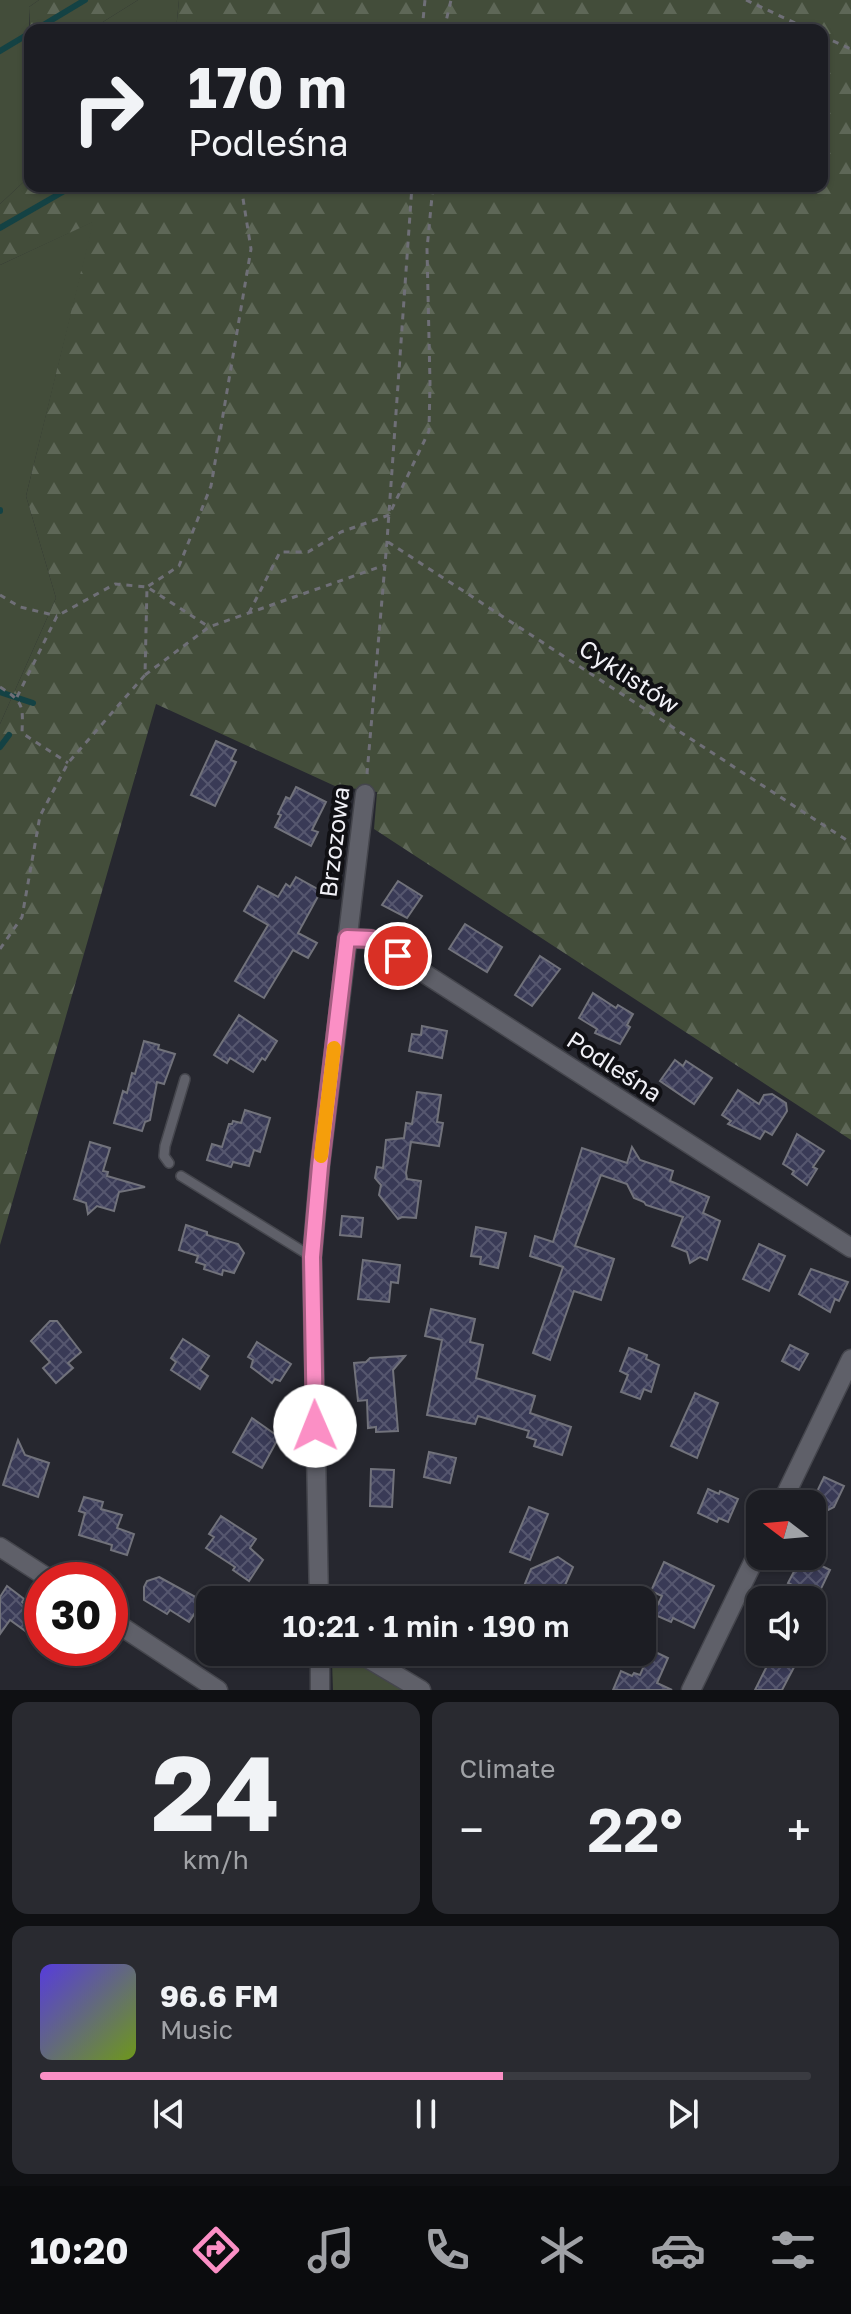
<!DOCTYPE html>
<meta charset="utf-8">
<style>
body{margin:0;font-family:"Golos Text",sans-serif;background:#292a30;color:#f1f3f6;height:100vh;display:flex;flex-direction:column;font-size:30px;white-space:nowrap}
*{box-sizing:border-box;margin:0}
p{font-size:26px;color:#a0a2a6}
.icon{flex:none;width:44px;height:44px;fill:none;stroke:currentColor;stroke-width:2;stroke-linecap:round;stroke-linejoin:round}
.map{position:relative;height:1690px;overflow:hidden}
.details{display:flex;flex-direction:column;gap:12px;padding:12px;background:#0f1013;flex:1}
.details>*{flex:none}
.hud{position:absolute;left:24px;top:24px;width:804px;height:168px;border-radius:16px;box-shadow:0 2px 6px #0004,0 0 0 2px #3a3b41;background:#1c1d23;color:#f1f3f6;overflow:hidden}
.needle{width:52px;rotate:286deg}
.controls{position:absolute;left:746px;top:1490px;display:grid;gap:16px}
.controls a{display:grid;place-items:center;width:80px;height:80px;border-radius:16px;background:#1c1d23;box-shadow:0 2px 6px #0004,0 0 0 2px #3a3b41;font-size:40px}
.speed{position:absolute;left:24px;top:1562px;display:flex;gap:16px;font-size:40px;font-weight:700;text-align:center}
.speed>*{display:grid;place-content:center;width:104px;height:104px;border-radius:50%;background:#1c1d23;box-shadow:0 2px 6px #0004,0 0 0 2px #3a3b41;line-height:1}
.speed .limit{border:12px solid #d22;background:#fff;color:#111}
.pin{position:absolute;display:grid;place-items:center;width:68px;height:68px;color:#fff;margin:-34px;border:4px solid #fff;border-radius:50%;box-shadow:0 2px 8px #0007}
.me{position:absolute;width:88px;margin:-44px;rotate:359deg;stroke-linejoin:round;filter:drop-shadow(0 0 6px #0008)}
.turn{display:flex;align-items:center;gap:28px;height:168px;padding:0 32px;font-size:36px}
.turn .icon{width:104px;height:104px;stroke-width:2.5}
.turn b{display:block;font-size:56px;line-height:68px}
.big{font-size:60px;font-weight:600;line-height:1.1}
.details .widget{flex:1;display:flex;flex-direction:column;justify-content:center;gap:12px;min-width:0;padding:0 28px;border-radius:16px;background:#292a30}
.details .dial{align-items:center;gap:0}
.dial b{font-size:104px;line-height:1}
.song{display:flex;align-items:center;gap:24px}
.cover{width:96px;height:96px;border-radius:12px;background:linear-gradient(135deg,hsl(250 70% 55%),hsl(80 70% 35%))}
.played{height:8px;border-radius:4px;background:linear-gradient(90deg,#fb8fc5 60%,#3a3b41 60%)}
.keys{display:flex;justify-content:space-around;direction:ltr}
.heat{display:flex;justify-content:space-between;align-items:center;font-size:44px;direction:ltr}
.details .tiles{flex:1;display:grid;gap:12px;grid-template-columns:1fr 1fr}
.widget:last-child{grid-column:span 2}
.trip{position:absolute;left:196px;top:1586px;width:460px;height:80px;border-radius:16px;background:#1c1d23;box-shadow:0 2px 6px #0004,0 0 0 2px #3a3b41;font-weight:600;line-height:80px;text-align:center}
.dock{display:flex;height:128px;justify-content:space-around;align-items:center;background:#0b0c0e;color:#a0a2a6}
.dock .icon{width:56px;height:56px}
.dock .active{color:#fb8fc5}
.dock b{font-size:36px;color:#f1f3f6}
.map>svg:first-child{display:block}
.green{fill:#434d3a}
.forest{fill:url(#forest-firs)}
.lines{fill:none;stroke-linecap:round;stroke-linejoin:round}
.stream{stroke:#144244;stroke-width:6}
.building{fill:url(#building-cross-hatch);stroke:#71727b;stroke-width:2}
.lane-casing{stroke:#45464d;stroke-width:12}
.street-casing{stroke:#45464d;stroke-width:21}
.path{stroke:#6f6f77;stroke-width:3;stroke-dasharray:6 6;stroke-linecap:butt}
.lane{stroke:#5f6069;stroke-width:9}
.street{stroke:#5f6069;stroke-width:18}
.route-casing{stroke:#a35d80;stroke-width:20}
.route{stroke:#fb8fc5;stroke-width:14}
.slow{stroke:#f59e0b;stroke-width:14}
.labels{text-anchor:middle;stroke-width:8;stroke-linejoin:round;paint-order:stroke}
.street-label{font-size:24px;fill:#f0f0f6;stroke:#101014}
</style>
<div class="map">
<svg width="851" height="1690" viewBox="0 0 851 1690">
<defs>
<pattern id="forest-firs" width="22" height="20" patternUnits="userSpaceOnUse" patternTransform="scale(2)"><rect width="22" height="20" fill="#434d3a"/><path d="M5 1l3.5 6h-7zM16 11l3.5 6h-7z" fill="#5e6757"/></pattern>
<pattern id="building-cross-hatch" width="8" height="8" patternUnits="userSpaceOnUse" patternTransform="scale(2)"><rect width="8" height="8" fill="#393a56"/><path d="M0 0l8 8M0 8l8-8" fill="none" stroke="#56576f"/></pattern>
</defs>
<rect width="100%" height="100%" fill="#26272f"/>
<g class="green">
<path d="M0 0H39L29 7 30 176 0 204Z"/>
<path d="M138 0H179L176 30H90Z"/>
<path d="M94 221 26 496 56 598 0 724V265Z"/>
<path d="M343 1654 357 1659 404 1690H333L332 1662Z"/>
</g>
<g class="forest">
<path d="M39 0H138L90 30H30L29 7Z"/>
<path d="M179 0H851V1140L374 829 377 792 350 788 348 792 156 704 0 1245V724L56 598 26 496 93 222 0 265V204L30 176V186H822V30H176Z"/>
</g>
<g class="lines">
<g class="stream">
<path d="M35 30 85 0"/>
<path d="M0 51 30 33"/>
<path d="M0 228 73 186"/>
<path d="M0 510V511"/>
<path d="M0 692 33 703"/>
<path d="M0 747 9 735"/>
</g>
</g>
<g class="building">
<path d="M216 741 236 750 231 760 236 762 215 806 191 795Z"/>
<path d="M296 787 326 802 312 830 318 832 311 846 275 827 281 815 278 814 286 797 290 799Z"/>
<path d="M296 877 321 891 298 933 317 943 308 958 293 950 264 998 235 981 268 925 244 911 258 886 278 897 286 884 290 887Z"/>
<path d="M398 881 422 896 407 918 382 905Z"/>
<path d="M465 924 502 947 487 972 449 949Z"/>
<path d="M540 956 560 969 532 1006 515 995Z"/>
<path d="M593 993 616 1008 618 1005 633 1014 627 1025 630 1027 620 1044 595 1033 597 1029 579 1018Z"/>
<path d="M239 1015 277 1041 265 1060 262 1058 253 1072 230 1058 227 1063 214 1055Z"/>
<path d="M422 1026 447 1031 442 1058 409 1051 412 1034 421 1035Z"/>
<path d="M144 1041 159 1045 158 1049 175 1054 164 1084 157 1082 150 1120 145 1122 142 1131 114 1123 123 1091 127 1093 132 1073 135 1074Z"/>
<path d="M675 1060 683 1066 686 1061 712 1078 694 1104 660 1081Z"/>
<path d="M738 1090 759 1104 764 1095 772 1094 786 1103 787 1111 772 1135 765 1131 760 1139 728 1124 731 1121 722 1115Z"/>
<path d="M417 1092 441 1095 437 1122 443 1123 439 1146 411 1142 406 1173 407 1179 421 1181 416 1218 402 1217 398 1219 379 1195 381 1185 375 1178 377 1167 383 1168 386 1140 404 1138 406 1123 412 1124Z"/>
<path d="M245 1110 270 1118 260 1152 254 1150 249 1166 233 1162 231 1167 207 1160 212 1144 222 1147 229 1124H232L233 1121 241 1123Z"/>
<path d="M797 1134 824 1151 813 1167 817 1169 807 1185 792 1174 794 1171 783 1164Z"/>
<path d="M90 1142 110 1148 103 1171 108 1172 107 1176 145 1187 119 1192 114 1211 97 1206 88 1214 86 1203 74 1199Z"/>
<path d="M632 1147 640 1160 673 1171 670 1181 709 1197 703 1213 720 1221 707 1260 700 1257 690 1263 687 1252 672 1246 683 1217 646 1205 644 1202 634 1198 627 1184 601 1175 575 1246 614 1259 601 1300 574 1291 550 1360 533 1353 563 1267 530 1256 535 1236 553 1242 582 1148 627 1163Z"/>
<path d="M342 1216 363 1218 361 1237 340 1235Z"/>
<path d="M186 1225 207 1232V1235L238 1244 244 1253 234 1273 223 1270 222 1275 204 1269 205 1265 196 1262 198 1256 179 1250Z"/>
<path d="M476 1227 506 1233 498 1268 480 1264 481 1257 471 1256Z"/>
<path d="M759 1244 785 1256 769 1291 743 1279Z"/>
<path d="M363 1260 400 1265 398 1283 391 1282 389 1302 358 1299Z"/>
<path d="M811 1269 848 1282 839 1301 835 1299 830 1312 799 1294Z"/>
<path d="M431 1309 475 1319 470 1342 483 1345 476 1378 535 1396 530 1413 571 1427 562 1455 534 1446 536 1440 527 1437 529 1431 478 1416 475 1424 427 1415 442 1340 425 1336Z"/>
<path d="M50 1321H57L81 1352 68 1363 73 1368 56 1383 43 1368 50 1362 31 1341Z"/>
<path d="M183 1339 209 1356 200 1370 208 1376 200 1389 171 1370 176 1362 171 1358Z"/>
<path d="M257 1342 291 1364 280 1381 275 1379 272 1383 251 1367 253 1360 248 1357Z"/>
<path d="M790 1345 808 1354 799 1370 782 1361Z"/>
<path d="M629 1348 647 1355 646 1359 659 1365 651 1392 644 1389 640 1399 621 1392 628 1375 620 1371Z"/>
<path d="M405 1356 393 1370 398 1431 376 1432V1427L368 1428 367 1400 358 1401 354 1363 366 1362 370 1358Z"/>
<path d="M695 1393 718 1403 697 1458 671 1446Z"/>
<path d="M252 1418 279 1437 262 1468 233 1452Z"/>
<path d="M18 1440 25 1455 49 1463 38 1497 3 1485Z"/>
<path d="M429 1452 456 1458 450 1483 424 1477Z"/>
<path d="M371 1469 394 1470 392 1507 370 1506Z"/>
<path d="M824 1477 844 1486 834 1507 822 1513 820 1505 812 1502Z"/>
<path d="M708 1489 719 1494 720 1491 738 1499 728 1522 719 1518 717 1522 698 1513Z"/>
<path d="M84 1497 103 1502 101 1509 122 1515 117 1528 134 1534 127 1555 111 1550 112 1545 79 1535 85 1513 79 1511Z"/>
<path d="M529 1507 548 1514 530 1560 510 1552Z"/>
<path d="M221 1516 256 1539 250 1548 263 1560 249 1581 233 1570 235 1567 206 1548 214 1537 209 1534Z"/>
<path d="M802 1556 830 1570 817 1597 788 1583Z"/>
<path d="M558 1557 573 1567 562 1592 566 1600H522L525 1592 522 1591 531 1569Z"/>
<path d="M664 1562 714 1586 694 1628 673 1618 671 1622 653 1614 662 1596 651 1591Z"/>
<path d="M159 1577 203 1601 189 1622 170 1610 167 1614 144 1600V1587L147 1581Z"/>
<path d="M7 1586 24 1599 22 1602 42 1617V1643L10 1620 0 1634V1597Z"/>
<path d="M651 1650 668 1658 657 1683 672 1690H613L621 1671 632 1676 634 1673 640 1675Z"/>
<path d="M774 1652H802L782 1690H755Z"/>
</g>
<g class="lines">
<defs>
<g id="lane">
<path d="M169 1163 164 1156 165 1146 185 1079"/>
<path d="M181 1176 312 1257"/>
</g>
<g id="street">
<path d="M347 938 371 939 851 1248"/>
<path d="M781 1504 851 1359"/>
<path d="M0 1547 51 1580"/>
<path d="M319 1600 312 1257 320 1166 365 794"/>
<path d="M110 1619 218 1690"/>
<path d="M320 1652V1690"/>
<path d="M357 1652 421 1690"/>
<path d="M691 1690 760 1548"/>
</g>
</defs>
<use href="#lane" class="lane-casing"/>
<use href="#street" class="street-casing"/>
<g class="path">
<path d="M746 0 810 30"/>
<path d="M422 30 425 0"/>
<path d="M444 30 451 0"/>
<path d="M822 36 851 49"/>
<path d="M388 542 851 843"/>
<path d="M0 595 20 607 57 616"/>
<path d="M249 613 280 552H308L341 532 389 515 429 431 430 383 427 249 433 186"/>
<path d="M145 675 209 627 385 565"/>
<path d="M0 687C24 702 23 706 22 733L68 763"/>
<path d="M17 697 57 616 115 584 147 587 209 627"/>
<path d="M367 774 387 541 412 186"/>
<path d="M0 949 22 917 40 816 68 763 145 675 147 587 179 566 211 486 251 249 241 186"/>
</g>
<use href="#lane" class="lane"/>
<use href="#street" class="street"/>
</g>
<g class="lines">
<defs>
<path id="route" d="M315 1426 312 1257 320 1166 347 938 371 939 398 956"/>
</defs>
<use href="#route" class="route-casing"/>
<use href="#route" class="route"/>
<path class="slow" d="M321 1156 334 1048"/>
</g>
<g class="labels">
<g class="street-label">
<text transform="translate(629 677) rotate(33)" y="8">Cyklistów</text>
<text transform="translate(335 842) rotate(-83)" y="8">Brzozowa</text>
<text transform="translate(614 1067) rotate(33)" y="8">Podleśna</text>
</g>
</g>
</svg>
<div class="controls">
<a><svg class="needle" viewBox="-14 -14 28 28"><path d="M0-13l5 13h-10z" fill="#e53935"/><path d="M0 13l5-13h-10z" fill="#a0a2a6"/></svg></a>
<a><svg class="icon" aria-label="sound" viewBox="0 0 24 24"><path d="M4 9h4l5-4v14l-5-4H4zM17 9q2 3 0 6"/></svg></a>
</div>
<div class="speed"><div class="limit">30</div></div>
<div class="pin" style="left:398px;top:956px;background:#d93025"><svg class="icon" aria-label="arrive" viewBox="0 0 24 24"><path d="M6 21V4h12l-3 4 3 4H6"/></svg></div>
<svg class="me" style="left:315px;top:1426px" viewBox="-20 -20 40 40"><circle r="19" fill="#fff"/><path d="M0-13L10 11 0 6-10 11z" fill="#fb8fc5"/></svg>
<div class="trip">10:21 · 1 min · 190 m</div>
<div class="hud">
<div class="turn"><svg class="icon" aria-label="right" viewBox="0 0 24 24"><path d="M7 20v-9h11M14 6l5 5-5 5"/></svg><div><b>170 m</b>Podleśna</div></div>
</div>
</div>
<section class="details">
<div class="tiles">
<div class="widget dial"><b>24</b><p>km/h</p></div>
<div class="widget"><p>Climate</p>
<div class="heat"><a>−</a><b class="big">22°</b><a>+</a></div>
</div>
<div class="widget">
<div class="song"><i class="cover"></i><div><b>96.6 FM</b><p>Music</p></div></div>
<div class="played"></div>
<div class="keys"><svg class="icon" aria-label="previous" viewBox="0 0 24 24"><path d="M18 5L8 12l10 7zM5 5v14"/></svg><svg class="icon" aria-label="pause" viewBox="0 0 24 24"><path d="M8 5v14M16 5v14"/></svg><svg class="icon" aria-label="next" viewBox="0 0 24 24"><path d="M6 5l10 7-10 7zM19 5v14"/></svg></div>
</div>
</div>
</section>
<nav class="dock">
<b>10:20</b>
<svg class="icon active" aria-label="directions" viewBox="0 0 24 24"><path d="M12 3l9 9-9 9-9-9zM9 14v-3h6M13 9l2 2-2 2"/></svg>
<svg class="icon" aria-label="music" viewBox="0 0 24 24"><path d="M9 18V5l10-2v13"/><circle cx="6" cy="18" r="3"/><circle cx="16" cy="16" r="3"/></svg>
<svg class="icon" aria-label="phone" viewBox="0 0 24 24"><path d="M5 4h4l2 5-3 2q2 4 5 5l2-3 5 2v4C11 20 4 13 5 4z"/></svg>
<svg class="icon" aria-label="climate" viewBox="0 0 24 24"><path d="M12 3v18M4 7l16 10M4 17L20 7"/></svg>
<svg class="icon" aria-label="car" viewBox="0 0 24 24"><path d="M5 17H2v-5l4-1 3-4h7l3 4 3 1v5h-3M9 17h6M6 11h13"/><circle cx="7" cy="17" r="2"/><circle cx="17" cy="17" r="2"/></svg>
<svg class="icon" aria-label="filters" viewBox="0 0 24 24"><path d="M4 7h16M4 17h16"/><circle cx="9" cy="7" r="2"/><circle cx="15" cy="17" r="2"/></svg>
</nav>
